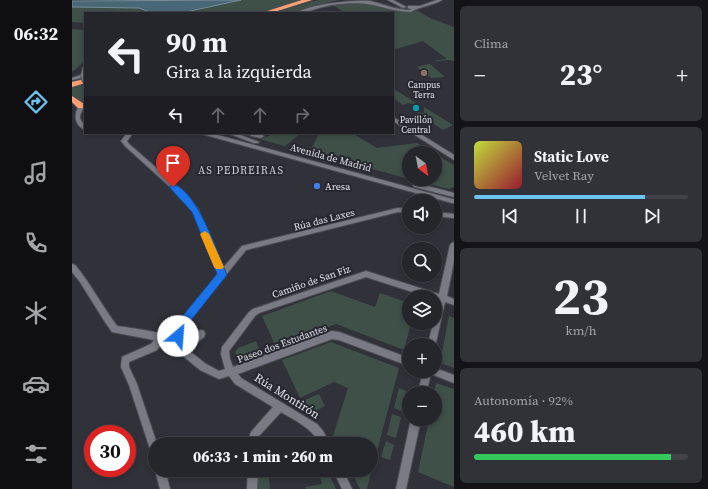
<!DOCTYPE html>
<html lang="es">
<meta charset="utf-8">
<style>
body{margin:0;font-family:"Source Serif 4",serif;background:#313138;color:#f1f3f6;height:100vh;display:flex;flex-direction:column;font-size:15px;white-space:nowrap}
*{box-sizing:border-box;margin:0}
p{font-size:13px;color:#a3a5a9}
.icon{flex:none;width:22px;height:22px;fill:none;stroke:currentColor;stroke-width:2;stroke-linecap:round;stroke-linejoin:round}
.map{position:relative;flex:1;overflow:hidden}
.details{display:flex;flex-direction:column;gap:6px;padding:6px;background:#141418;width:254px}
.details>*{flex:none}
.banner{position:absolute;left:12px;top:12px;width:310px;height:122px;border-radius:0px;box-shadow:0 2px 6px #0003,0 0 0 1px #424248;background:#25252c;color:#f1f3f6;overflow:hidden}
.needle{width:26px;rotate:148deg}
.fabs{position:absolute;left:330px;top:146px;display:grid;gap:8px}
.fabs a{display:grid;place-items:center;width:40px;height:40px;border-radius:50%;background:#25252c;box-shadow:0 2px 6px #0003,0 0 0 1px #424248;font-size:20px}
.speed{position:absolute;left:12px;top:425px;display:flex;gap:8px;font-size:20px;font-weight:700;text-align:center}
.speed>*{display:grid;place-content:center;width:52px;height:52px;border-radius:50%;background:#25252c;box-shadow:0 2px 6px #0003,0 0 0 1px #424248;line-height:1}
.speed .limit{border:6px solid #d22;background:#fff;color:#111}
.pin{position:absolute;display:grid;place-items:center;width:34px;height:34px;color:#fff;margin:-41px -17px;border-radius:50% 50% 50% 0;rotate:-45deg;box-shadow:0 0 4px #0007}
.pin .icon{rotate:45deg}
.me{position:absolute;width:44px;margin:-22px;rotate:27deg;stroke-linejoin:round;filter:drop-shadow(0 0 3px #0008)}
.turn{display:flex;align-items:center;gap:14px;height:84px;padding:0 16px;font-size:18px}
.turn .icon{width:52px;height:52px;stroke-width:2.5}
.turn b{display:block;font-size:28px;line-height:34px}
.lanes{display:flex;align-items:center;height:38px;padding:0 16px;background:#0003;justify-content:center;gap:20px;direction:ltr}
.lanes .off{opacity:.35}
.big{font-size:30px;font-weight:800;line-height:1.1}
.details .card{flex:1;display:flex;flex-direction:column;justify-content:center;gap:6px;min-width:0;padding:0 14px;border-radius:6px;background:#313138}
.details .dial{align-items:center;gap:0}
.dial b{font-size:52px;line-height:1}
.song{display:flex;align-items:center;gap:12px}
.cover{width:48px;height:48px;border-radius:6px;background:linear-gradient(135deg,hsl(70 70% 55%),hsl(350 70% 35%))}
.played{height:4px;border-radius:2px;background:linear-gradient(90deg,#6ac3f1 80%,#424248 80%)}
.keys{display:flex;justify-content:space-around;direction:ltr}
.heat{display:flex;justify-content:space-between;align-items:center;font-size:22px;direction:ltr}
.charge{height:6px;border-radius:3px;background:linear-gradient(90deg,#34c759 92%,#424248 0)}
.trip{position:absolute;left:76px;top:437px;width:230px;height:40px;border-radius:20px;background:#25252c;box-shadow:0 2px 6px #0003,0 0 0 1px #424248;font-weight:800;line-height:40px;text-align:center}
main{display:flex;flex:1;min-height:0}
.dock{display:flex;flex-direction:column;width:72px;justify-content:space-around;align-items:center;background:#0f0f12;color:#a3a5a9}
.dock .icon{width:28px;height:28px}
.dock .current{color:#6ac3f1}
.dock b{font-size:18px;color:#f1f3f6}
.map>svg:first-child{display:block}
.green{fill:#3e5048}
.water{fill:#486877;stroke:#768d99}
.lines{fill:none;stroke-linecap:round;stroke-linejoin:round}
.minor-casing{stroke:#4e4e55;stroke-width:2}
.highway-casing{stroke:#4e4e55;stroke-width:2}
.minor{fill:#7a7a84;fill-rule:evenodd}
.highway{fill:#fea174;fill-rule:evenodd}
.minor-bridge-casing{stroke:#4e4e55;stroke-width:6;stroke-linecap:butt}
.minor-bridge{stroke:#7a7a84;stroke-width:4.5}
.route{fill:#1a73e8;stroke:#114b97}
.slow{fill:#f59e0b}
.education-dot{fill:#8d6e63;stroke:#272730;stroke-width:1.5}
.culture-dot{fill:#0f9aa8;stroke:#272730;stroke-width:1.5}
.shop-dot{fill:#3f7fe0;stroke:#272730;stroke-width:1.5}
.labels{text-anchor:middle;stroke-width:4;stroke-linejoin:round;paint-order:stroke}
.far-poi-label{font-size:9px;fill:#e3e3e9;stroke:#272730}
.street-label{font-size:10px;fill:#e3e3e9;stroke:#272730}
.poi-label{font-size:10px;fill:#e3e3e9;stroke:#272730;text-anchor:start}
.neighbourhood-label{font-size:11px;letter-spacing:1px;fill:#cdcdd8;stroke:#272730}
.near-street-label{font-size:12px;fill:#e3e3e9;stroke:#272730}
</style>
<main>
<nav class="dock">
<b>06:32</b>
<svg class="icon current" aria-label="directions" viewBox="0 0 24 24"><path d="M12 3l9 9-9 9-9-9zM9 14v-3h6M13 9l2 2-2 2"/></svg>
<svg class="icon" aria-label="music" viewBox="0 0 24 24"><path d="M9 18V5l10-2v13"/><circle cx="6" cy="18" r="3"/><circle cx="16" cy="16" r="3"/></svg>
<svg class="icon" aria-label="phone" viewBox="0 0 24 24"><path d="M5 4h4l2 5-3 2q2 4 5 5l2-3 5 2v4C11 20 4 13 5 4z"/></svg>
<svg class="icon" aria-label="climate" viewBox="0 0 24 24"><path d="M12 3v18M4 7l16 10M4 17L20 7"/></svg>
<svg class="icon" aria-label="car" viewBox="0 0 24 24"><path d="M5 17H2v-5l4-1 3-4h7l3 4 3 1v5h-3M9 17h6M6 11h13"/><circle cx="7" cy="17" r="2"/><circle cx="17" cy="17" r="2"/></svg>
<svg class="icon" aria-label="filters" viewBox="0 0 24 24"><path d="M4 7h16M4 17h16"/><circle cx="9" cy="7" r="2"/><circle cx="15" cy="17" r="2"/></svg>
</nav>
<div class="map">
<svg width="382" height="489" viewBox="0 0 382 489">
<rect width="100%" height="100%" fill="#31313a"/>
<g class="green">
<path d="M169 0H231L186 13H109Z"/>
<path d="M246 0H269C249 2 222 19 203 12Z"/>
<path d="M283 2 301 4 328 12 346 11 358 18 382 27V61L378 60 364 61 363 60 375 59 351 41 324 49 321 47V13H274L262 6 264 4Z"/>
<path d="M0 7 67 8 79 12 13 13V23L0 22Z"/>
<path d="M0 29 13 30V61L0 72Z"/>
<path d="M356 64H358L373 77 359 78 345 67Z"/>
<path d="M9 84 13 87V100L9 102 0 96V86Z"/>
<path d="M321 89H322L347 105 336 103 331 105 321 98Z"/>
<path d="M352 107 381 125 371 130 343 112 352 113Z"/>
<path d="M166 133H175L191 138 204 133H229L213 146Z"/>
<path d="M247 133H280L305 148 345 143 362 153H337V179L238 152Z"/>
<path d="M363 154 382 165V187L377 189 337 179H363Z"/>
<path d="M259 291 303 307 308 293 337 303V323H339L332 350 264 324 204 347 190 316Z"/>
<path d="M377 316 382 318V368L368 363Z"/>
<path d="M184 341 189 353 166 361 163 352 166 348Z"/>
<path d="M259 342 327 368 304 455 299 453V444H280L261 436 276 388 262 382 228 398 210 360Z"/>
<path d="M364 383 382 389V487L346 472 357 419H363L362 393Z"/>
<path d="M327 388 334 391 329 411 322 408Z"/>
<path d="M247 394 253 406 242 412 233 407 230 401Z"/>
<path d="M320 414 329 417 324 438 315 435Z"/>
<path d="M314 441 322 445 318 460 309 457Z"/>
<path d="M299 458 302 460 295 489H288L279 470H299Z"/>
<path d="M187 470H196L198 489H182L184 472Z"/>
<path d="M246 470H255L264 489H234L233 487 250 484Z"/>
</g>
<path class="water" d="M169 0 109 13H76L78 12 67 8 0 7V1Z"/>
<g class="lines">
<defs>
<g id="minor">
<path d="M316 0H321L334 7 331 8Z"/>
<path d="M365 0H370C361 6 347 6 339 12 320 12 303 3 285 3 273 3 262 4 251 7 242 9 233 13 224 13 240 4 280 0 298 1 311 4 324 10 338 10L339 9 336 8V6H348Z"/>
<path d="M11 67H13V77L0 80V78L9 75Z"/>
<path d="M13 101C13 112 2 115 13 125V130C0 124 1 108 13 101Z"/>
<path d="M321 117 382 155V160L321 121Z"/>
<path d="M55 133H61L55 141 57 144 112 192 126 209 151 268 170 246 326 208 337 209V213L326 212 174 250 115 323 108 344 110 345 126 331 129 330 132 331 133 334 132 337 116 350 134 364 147 371 153 369 149 354 150 347 177 312 181 309 294 271 367 294 378 245 380 243 382 242V261L375 296 382 299V305L373 302 363 347V345H356L361 323H363V313L366 300 363 299V297H356L294 277 187 313 183 316 157 351 158 359 161 367 260 331 267 332 337 358V366L267 340 260 339 166 374 169 378 245 424 251 431 258 444H248C240 428 224 421 209 412L186 437 185 444H175L179 432 201 407 163 384 157 376 147 379 128 370 94 342H91L85 350 57 362V367L65 384 85 444H83V457L80 455 57 385 49 367 50 357 79 344 82 340 40 332 33 322 8 282 0 272V264L3 265C19 284 30 306 45 326 58 328 94 332 102 339L109 319 146 274 121 212 108 196 53 146 49 141Z"/>
<path d="M129 133H138L380 199H382V203H380L130 134Z"/>
<path d="M155 133H163L187 142 186 143H182Z"/>
<path d="M181 133 189 134 192 136 189 138 179 136V134Z"/>
<path d="M342 183H344L382 193V197L342 187 341 185Z"/>
<path d="M363 212 382 214V218L363 216Z"/>
<path d="M363 368 382 375V383L359 374 354 393H346L351 371H363Z"/>
<path d="M339 419H349L334 489H324Z"/>
<path d="M83 470H93L98 489H88Z"/>
<path d="M176 470H186L185 489H175Z"/>
<path d="M261 470H271L280 489H270Z"/>
</g>
<g id="highway">
<path d="M230 0H240L199 13H189Z"/>
<path d="M13 79V83L0 87V82Z"/>
<path d="M0 96 12 104V108H6L0 102Z"/>
</g>
</defs>
<use href="#minor" class="minor-casing"/>
<use href="#highway" class="highway-casing"/>
<use href="#minor" class="minor"/>
<use href="#highway" class="highway"/>
<defs>
<path id="minor-bridge" d="M11 75 13 82"/>
</defs>
<use href="#minor-bridge" class="minor-bridge-casing"/>
<use href="#minor-bridge" class="minor-bridge"/>
</g>
<path class="route" d="M101 184C126 192 145 252 155 275L116 324 109 339 106 341 102 339 100 336 109 318 145 274 120 212 97 187Z"/>
<path class="slow" d="M133 231 137 234 152 267 150 269H144L142 267 128 234Z"/>
<circle class="education-dot" cx="352" cy="73" r="4"/>
<circle class="culture-dot" cx="344" cy="108" r="4"/>
<circle class="shop-dot" cx="245" cy="186" r="4"/>
<g class="labels">
<g class="far-poi-label">
<text x="352" y="88">Campus<tspan x="352" dy="10">Terra</tspan></text>
<text x="344" y="123">Pavillón<tspan x="344" dy="10">Central</tspan></text>
</g>
<g class="street-label">
<text transform="translate(259 157) rotate(15)" y="4">Avenida de Madrid</text>
<text transform="translate(252 219) rotate(-14)" y="4">Rúa das Laxes</text>
<text transform="translate(239 281) rotate(-19)" y="4">Camiño de San Fiz</text>
<text transform="translate(210 343) rotate(-20)" y="4">Paseo dos Estudantes</text>
</g>
<g class="poi-label">
<text x="253" y="190">Aresa</text>
</g>
<g class="neighbourhood-label">
<text x="169" y="174">AS PEDREIRAS</text>
</g>
<g class="near-street-label">
<text transform="translate(215 396) rotate(32)" y="4">Rúa Montirón</text>
</g>
</g>
</svg>
<div class="fabs">
<a><svg class="needle" viewBox="-14 -14 28 28"><path d="M0-13l5 13h-10z" fill="#e53935"/><path d="M0 13l5-13h-10z" fill="#a3a5a9"/></svg></a>
<a><svg class="icon" aria-label="sound" viewBox="0 0 24 24"><path d="M4 9h4l5-4v14l-5-4H4zM17 9q2 3 0 6"/></svg></a>
<a><svg class="icon" aria-label="search" viewBox="0 0 24 24"><circle cx="10" cy="10" r="6"/><path d="M15 15l6 6"/></svg></a>
<a><svg class="icon" aria-label="layers" viewBox="0 0 24 24"><path d="M12 4l9 5-9 5-9-5zM3 14l9 5 9-5"/></svg></a>
<a>+</a>
<a>−</a>
</div>
<div class="speed"><div class="limit">30</div></div>
<div class="pin" style="left:101px;top:187px;background:#d93025"><svg class="icon" aria-label="arrive" viewBox="0 0 24 24"><path d="M6 21V4h12l-3 4 3 4H6"/></svg></div>
<svg class="me" style="left:106px;top:336px" viewBox="-20 -20 40 40"><circle r="19" fill="#fff"/><path d="M0-13L10 11 0 6-10 11z" fill="#1a73e8"/></svg>
<div class="trip">06:33 · 1 min · 260 m</div>
<div class="banner">
<div class="turn"><svg class="icon" aria-label="left" viewBox="0 0 24 24"><path d="M17 20v-9H6M10 6l-5 5 5 5"/></svg><div><b>90 m</b>Gira a la izquierda</div></div>
<div class="lanes"><svg class="icon" aria-label="left" viewBox="0 0 24 24"><path d="M17 20v-9H6M10 6l-5 5 5 5"/></svg><svg class="icon off" aria-label="ahead" viewBox="0 0 24 24"><path d="M12 20V5M6 11l6-6 6 6"/></svg><svg class="icon off" aria-label="ahead" viewBox="0 0 24 24"><path d="M12 20V5M6 11l6-6 6 6"/></svg><svg class="icon off" aria-label="right" viewBox="0 0 24 24"><path d="M7 20v-9h11M14 6l5 5-5 5"/></svg></div>
</div>
</div>
<section class="details">
<div class="card"><p>Clima</p>
<div class="heat"><a>−</a><b class="big">23°</b><a>+</a></div>
</div>
<div class="card">
<div class="song"><i class="cover"></i><div><b>Static Love</b><p>Velvet Ray</p></div></div>
<div class="played"></div>
<div class="keys"><svg class="icon" aria-label="previous" viewBox="0 0 24 24"><path d="M18 5L8 12l10 7zM5 5v14"/></svg><svg class="icon" aria-label="pause" viewBox="0 0 24 24"><path d="M8 5v14M16 5v14"/></svg><svg class="icon" aria-label="next" viewBox="0 0 24 24"><path d="M6 5l10 7-10 7zM19 5v14"/></svg></div>
</div>
<div class="card dial"><b>23</b><p>km/h</p></div>
<div class="card"><p>Autonomía · 92%</p><b class="big">460 km</b><div class="charge"></div></div>
</section>
</main>
